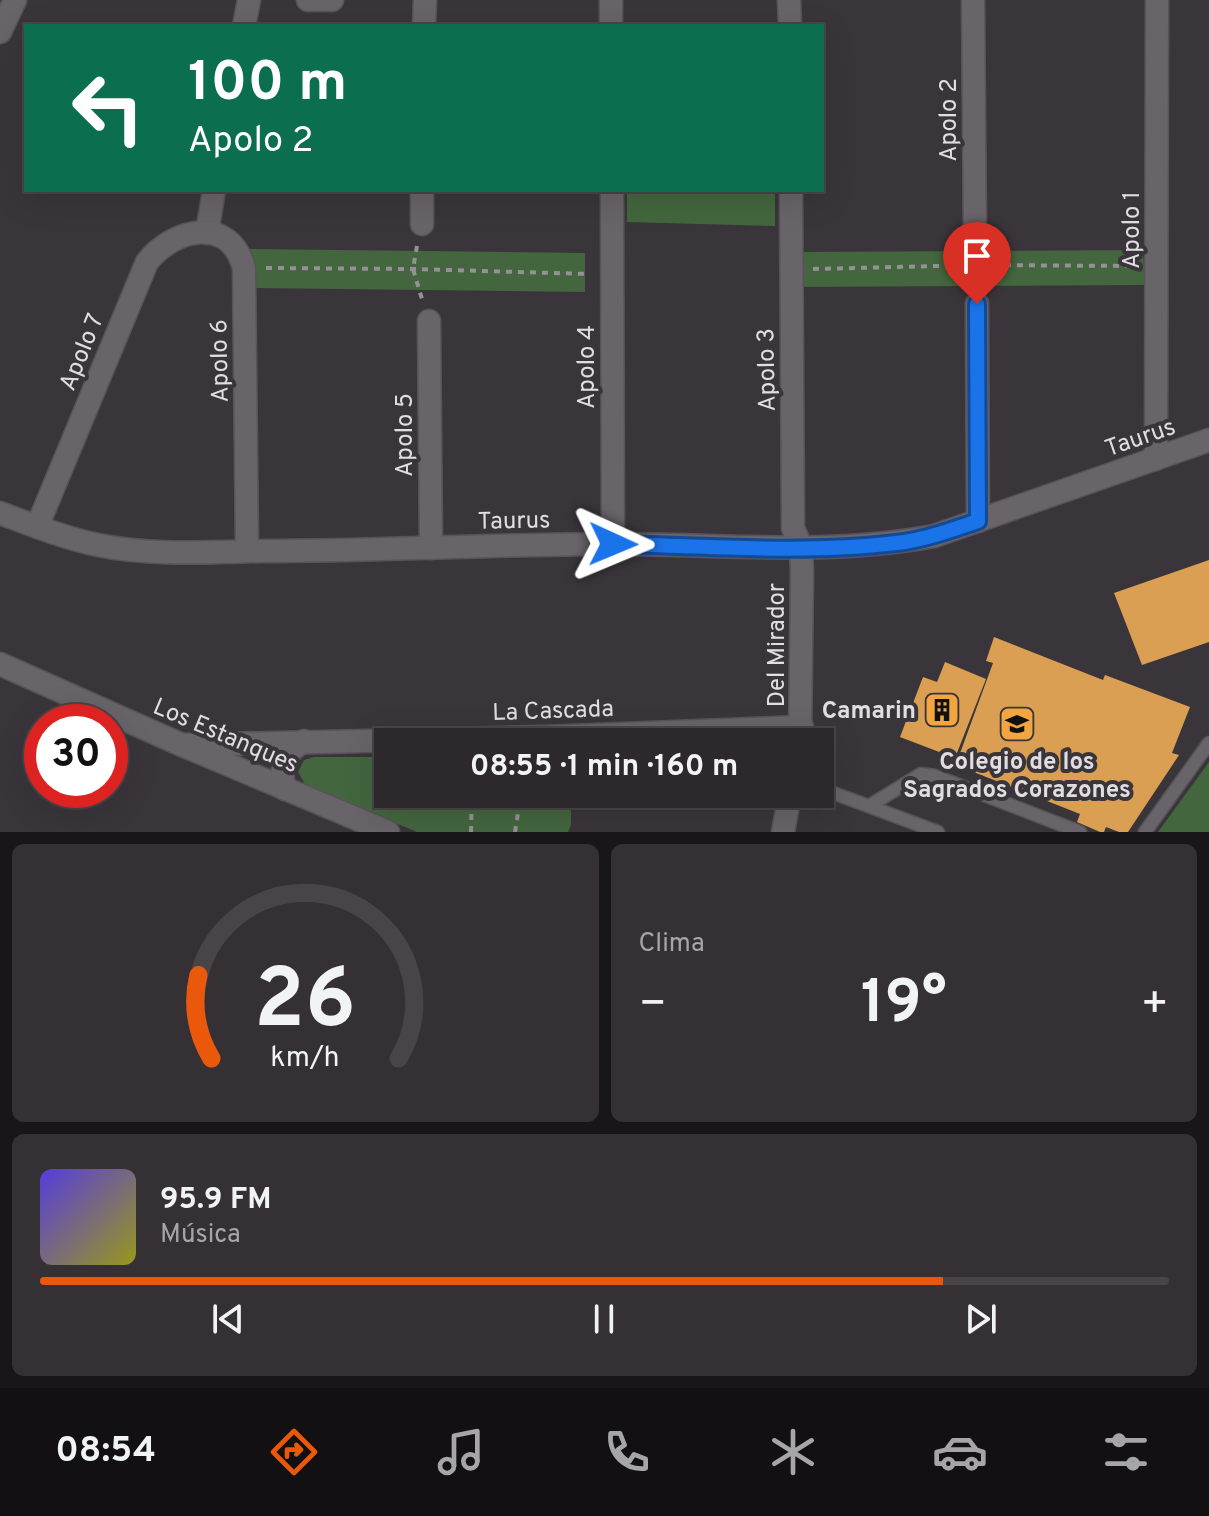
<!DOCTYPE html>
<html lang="es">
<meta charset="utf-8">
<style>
body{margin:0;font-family:Overpass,sans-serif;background:#343034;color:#f1f3f6;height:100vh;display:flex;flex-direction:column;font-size:30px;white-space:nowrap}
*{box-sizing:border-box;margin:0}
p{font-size:26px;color:#a6a6a9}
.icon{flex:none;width:44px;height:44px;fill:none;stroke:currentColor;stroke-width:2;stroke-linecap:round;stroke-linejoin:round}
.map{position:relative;height:832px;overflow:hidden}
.drawer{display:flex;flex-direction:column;gap:12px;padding:12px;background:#181618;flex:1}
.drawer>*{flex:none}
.guide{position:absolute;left:24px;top:24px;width:800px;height:168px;border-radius:0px;box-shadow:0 8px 32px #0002,0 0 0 2px #484448;background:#0b6e4f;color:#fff;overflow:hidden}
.speed{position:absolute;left:24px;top:704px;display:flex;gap:16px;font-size:40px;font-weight:700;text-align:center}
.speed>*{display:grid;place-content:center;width:104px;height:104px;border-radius:50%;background:#2c282c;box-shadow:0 8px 32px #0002,0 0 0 2px #484448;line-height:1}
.speed .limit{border:12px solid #d22;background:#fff;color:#111}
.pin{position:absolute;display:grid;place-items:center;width:68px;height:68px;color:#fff;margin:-82px -34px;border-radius:50% 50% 50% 0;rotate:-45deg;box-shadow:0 0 8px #0007}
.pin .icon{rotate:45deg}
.me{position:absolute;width:88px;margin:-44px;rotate:91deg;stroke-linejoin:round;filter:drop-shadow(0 0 6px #0008)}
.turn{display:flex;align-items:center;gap:28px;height:168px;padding:0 32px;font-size:36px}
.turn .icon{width:104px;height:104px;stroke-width:2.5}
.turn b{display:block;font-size:56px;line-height:68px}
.big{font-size:60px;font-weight:700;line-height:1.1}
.drawer .widget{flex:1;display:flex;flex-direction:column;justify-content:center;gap:12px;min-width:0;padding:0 28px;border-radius:12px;background:#343034}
.drawer .dial{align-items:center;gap:0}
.dial svg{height:208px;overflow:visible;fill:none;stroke:#484448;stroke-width:7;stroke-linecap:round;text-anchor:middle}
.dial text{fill:#f1f3f6;stroke:none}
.song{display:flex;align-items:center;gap:24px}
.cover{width:96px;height:96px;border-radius:12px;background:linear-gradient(135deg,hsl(250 70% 55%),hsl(60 70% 35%))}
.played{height:8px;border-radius:4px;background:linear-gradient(90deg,#ea580c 80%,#484448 80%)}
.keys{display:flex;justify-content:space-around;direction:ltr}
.heat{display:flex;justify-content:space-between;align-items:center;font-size:44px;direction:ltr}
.drawer .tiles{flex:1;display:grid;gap:12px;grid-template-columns:1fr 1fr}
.widget:last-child{grid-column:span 2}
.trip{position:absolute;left:374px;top:728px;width:460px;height:80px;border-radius:0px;background:#2c282c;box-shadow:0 8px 32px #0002,0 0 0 2px #484448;font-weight:700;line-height:80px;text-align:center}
.tabs{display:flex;height:128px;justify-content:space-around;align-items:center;background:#121012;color:#a6a6a9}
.tabs .icon{width:56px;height:56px}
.tabs .selected{color:#ea580c}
.tabs b{font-size:36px;color:#f1f3f6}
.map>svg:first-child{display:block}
.green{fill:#43663e}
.building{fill:#db9f54}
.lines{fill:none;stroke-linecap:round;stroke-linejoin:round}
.service-casing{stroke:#575358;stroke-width:15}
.minor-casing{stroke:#575358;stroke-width:25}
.tertiary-casing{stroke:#575358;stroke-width:25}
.path{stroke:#959196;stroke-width:4;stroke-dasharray:6 6;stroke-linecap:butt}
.service{stroke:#69636a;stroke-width:12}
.minor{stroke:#69636a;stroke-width:22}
.tertiary{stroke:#69636a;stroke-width:22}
.route-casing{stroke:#114b97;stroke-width:20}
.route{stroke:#1a73e8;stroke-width:14}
.labels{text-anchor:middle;stroke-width:8;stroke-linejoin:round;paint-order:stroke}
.street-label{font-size:24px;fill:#e1dee2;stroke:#3a353b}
.poi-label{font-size:24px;font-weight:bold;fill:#e1dee2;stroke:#3a353b;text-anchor:end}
</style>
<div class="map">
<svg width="1209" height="832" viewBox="0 0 1209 832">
<rect width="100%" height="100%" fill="#3a353b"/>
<g class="green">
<path d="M627 190H775V226L627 222Z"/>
<path d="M249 249 585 253V292L249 288Z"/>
<path d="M1143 250 1145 285 799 287 800 252Z"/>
<path d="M314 757H388V794H571V825L568 832H417L306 786 298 772 304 760Z"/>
<path d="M1209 762V832H1158Z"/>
</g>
<g class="building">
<path d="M1209 560V642L1142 665 1114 593Z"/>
<path d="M994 637 1103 680 1105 675 1190 707 1172 753 1179 755 1128 832H1119L1106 827 1104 832H1100L1077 822 1080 814 971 771 974 763 959 756 993 663 986 661Z"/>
<path d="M945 662 986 679 955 758 900 737 923 677 937 682Z"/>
</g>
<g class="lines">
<defs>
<g id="service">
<path d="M820 788 938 832"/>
<path d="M869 806 921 774 935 776 1080 832"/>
<path d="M1145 832 1209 743"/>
</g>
<g id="minor">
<path d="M308 0H332"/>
<path d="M611 0V26"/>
<path d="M789 0 790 26"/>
<path d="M973 0 975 239"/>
<path d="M244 26 249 0"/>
<path d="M424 26 425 0"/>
<path d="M612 190 613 544"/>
<path d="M791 190 793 528 801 547 802 572 800 739"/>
<path d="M422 224V190"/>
<path d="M207 233 214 190"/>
<path d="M977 304 978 521"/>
<path d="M429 321 431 548"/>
<path d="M1156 459 1157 0"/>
<path d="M0 513C32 525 64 538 98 545 151 556 208 552 261 551 379 551 496 544 613 544 720 544 828 556 934 536L1209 440"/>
<path d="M37 527 147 262C174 228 230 215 244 268L247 551"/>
<path d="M0 664 182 745 388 832"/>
<path d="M182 745 544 737 802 727"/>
<path d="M285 789C278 768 286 751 304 741"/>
<path d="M783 832 790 794"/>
</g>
<path id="tertiary" d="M0 32 15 0"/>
</defs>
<use href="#service" class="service-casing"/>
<use href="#minor" class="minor-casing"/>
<use href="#tertiary" class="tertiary-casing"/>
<g class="path">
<path d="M417 246 413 269 422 299"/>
<path d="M266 268 413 269 589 274"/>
<path d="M813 269 978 265 1136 266"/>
<path d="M978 285V265"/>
<path d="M471 832 472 794"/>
<path d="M515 832 521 794"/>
</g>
<use href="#service" class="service"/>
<use href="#minor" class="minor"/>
<use href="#tertiary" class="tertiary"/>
</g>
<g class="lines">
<defs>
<path id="route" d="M613 544C706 546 803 554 896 543 924 540 951 530 978 521L977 304"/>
</defs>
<use href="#route" class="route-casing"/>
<use href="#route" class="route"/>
</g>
<defs>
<symbol id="building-square" viewBox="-11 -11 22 22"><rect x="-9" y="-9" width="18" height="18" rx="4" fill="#f1a63f" stroke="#3a353b"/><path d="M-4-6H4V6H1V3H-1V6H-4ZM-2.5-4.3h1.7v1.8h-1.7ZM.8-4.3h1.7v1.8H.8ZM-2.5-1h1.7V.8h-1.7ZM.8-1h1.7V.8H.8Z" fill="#111"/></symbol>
<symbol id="school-square" viewBox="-11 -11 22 22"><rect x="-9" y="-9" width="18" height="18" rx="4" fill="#f1a63f" stroke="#3a353b"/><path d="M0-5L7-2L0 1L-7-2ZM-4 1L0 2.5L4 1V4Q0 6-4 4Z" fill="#111"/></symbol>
</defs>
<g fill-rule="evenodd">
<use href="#building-square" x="922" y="690" width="40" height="40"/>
<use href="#school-square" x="997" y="704" width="40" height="40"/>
</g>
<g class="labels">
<g class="street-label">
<text transform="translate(948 120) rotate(-90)" y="8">Apolo 2</text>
<text transform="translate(1131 230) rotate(-90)" y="8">Apolo 1</text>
<text transform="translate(81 352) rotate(-68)" y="8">Apolo 7</text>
<text transform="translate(219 361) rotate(-91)" y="8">Apolo 6</text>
<text transform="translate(586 367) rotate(-90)" y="8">Apolo 4</text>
<text transform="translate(766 370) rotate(-91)" y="8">Apolo 3</text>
<text transform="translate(404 435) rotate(-90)" y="8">Apolo 5</text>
<text transform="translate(1140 437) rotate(-19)" y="8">Taurus</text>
<text transform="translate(514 520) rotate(-1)" y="8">Taurus</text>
<text transform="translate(776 645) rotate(-90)" y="8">Del Mirador</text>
<text transform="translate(553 710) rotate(-2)" y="8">La Cascada</text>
<text transform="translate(226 735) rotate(23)" y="8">Los Estanques</text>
</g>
<g class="poi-label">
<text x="916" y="718">Camarin</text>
<text x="1017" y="769" text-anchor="middle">Colegio de los<tspan x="1017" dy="28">Sagrados Corazones</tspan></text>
</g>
</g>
</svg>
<div class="speed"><div class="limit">30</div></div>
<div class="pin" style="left:977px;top:304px;background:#d93025"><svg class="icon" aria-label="arrive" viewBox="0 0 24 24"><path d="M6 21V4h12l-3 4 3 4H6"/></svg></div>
<svg class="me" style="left:613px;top:544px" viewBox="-20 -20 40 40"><path d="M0-17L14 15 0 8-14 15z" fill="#1a73e8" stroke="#fff" stroke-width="4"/></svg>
<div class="trip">08:55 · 1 min · 160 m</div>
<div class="guide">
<div class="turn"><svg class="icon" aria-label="left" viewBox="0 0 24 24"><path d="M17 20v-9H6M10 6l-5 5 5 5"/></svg><div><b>100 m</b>Apolo 2</div></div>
</div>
</div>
<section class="drawer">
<div class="tiles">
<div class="widget dial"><svg viewBox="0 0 100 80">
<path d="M14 69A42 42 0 1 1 86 69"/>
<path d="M14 69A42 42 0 0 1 9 37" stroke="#ea580c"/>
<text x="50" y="56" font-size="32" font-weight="700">26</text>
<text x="50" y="72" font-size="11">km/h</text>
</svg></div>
<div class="widget"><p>Clima</p>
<div class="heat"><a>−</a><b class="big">19°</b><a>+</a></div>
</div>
<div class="widget">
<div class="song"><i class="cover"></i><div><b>95.9 FM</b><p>Música</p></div></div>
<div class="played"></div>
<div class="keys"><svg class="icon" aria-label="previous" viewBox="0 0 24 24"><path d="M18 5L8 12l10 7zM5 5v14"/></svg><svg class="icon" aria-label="pause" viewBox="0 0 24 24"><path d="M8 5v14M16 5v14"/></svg><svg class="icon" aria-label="next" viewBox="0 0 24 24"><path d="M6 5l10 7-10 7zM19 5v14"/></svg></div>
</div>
</div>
</section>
<nav class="tabs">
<b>08:54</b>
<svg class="icon selected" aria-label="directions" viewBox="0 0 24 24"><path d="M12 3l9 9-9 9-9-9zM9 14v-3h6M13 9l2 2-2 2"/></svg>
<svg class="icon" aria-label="music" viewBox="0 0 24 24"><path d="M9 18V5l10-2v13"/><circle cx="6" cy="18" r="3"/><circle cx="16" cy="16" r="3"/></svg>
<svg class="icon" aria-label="phone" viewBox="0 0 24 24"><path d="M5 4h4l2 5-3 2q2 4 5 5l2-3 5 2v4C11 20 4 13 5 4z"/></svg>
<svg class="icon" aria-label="climate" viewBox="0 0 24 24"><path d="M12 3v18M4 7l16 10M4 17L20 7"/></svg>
<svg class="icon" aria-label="car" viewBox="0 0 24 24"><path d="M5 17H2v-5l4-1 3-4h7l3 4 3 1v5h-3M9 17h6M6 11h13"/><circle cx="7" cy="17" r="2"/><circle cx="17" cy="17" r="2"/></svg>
<svg class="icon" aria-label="filters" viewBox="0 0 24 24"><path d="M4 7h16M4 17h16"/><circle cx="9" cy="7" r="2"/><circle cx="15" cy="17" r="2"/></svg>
</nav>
